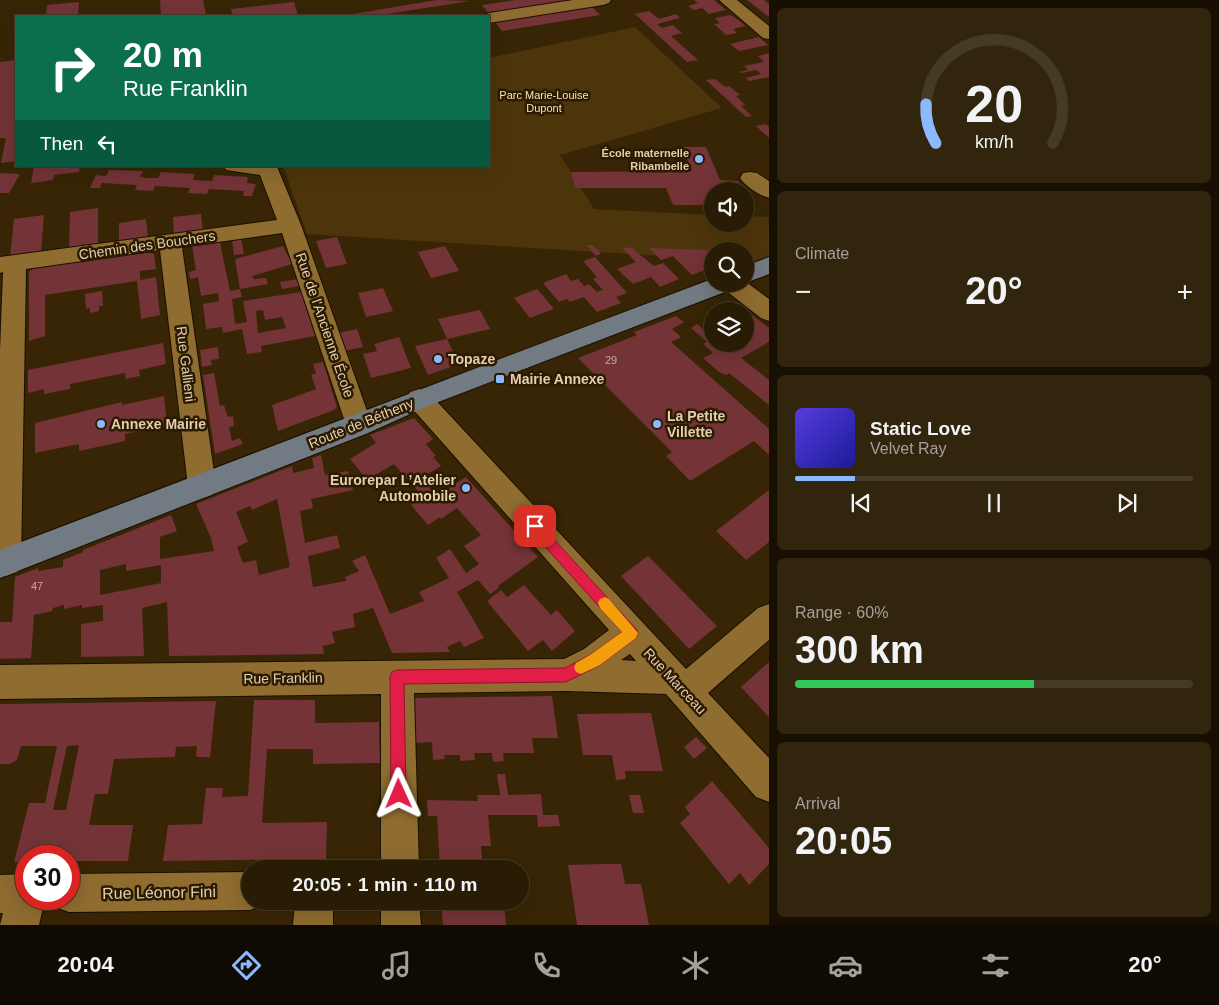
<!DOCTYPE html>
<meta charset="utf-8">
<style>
body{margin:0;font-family:Helvetica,sans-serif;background:#31250e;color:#f1f3f6;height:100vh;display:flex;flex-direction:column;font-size:19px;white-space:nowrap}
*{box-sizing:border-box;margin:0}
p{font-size:16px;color:#a5a19a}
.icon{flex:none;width:28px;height:28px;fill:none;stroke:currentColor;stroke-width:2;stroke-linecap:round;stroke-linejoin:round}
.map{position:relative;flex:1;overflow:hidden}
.details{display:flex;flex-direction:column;gap:8px;padding:8px;background:#170f02;width:450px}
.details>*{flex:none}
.top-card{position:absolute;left:15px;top:15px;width:475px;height:152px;border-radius:0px;box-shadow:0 5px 20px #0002,0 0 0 1px #453a26;background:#0b6e4f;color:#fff;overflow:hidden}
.controls{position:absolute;left:704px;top:182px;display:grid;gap:10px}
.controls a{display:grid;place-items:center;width:50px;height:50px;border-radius:50%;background:#291c04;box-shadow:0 5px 20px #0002,0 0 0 1px #453a26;font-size:25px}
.speed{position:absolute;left:15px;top:845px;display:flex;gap:10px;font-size:25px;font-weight:700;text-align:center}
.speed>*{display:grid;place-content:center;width:65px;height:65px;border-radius:50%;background:#291c04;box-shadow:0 5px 20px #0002,0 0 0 1px #453a26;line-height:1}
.speed .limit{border:8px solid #d22;background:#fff;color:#111}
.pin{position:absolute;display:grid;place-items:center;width:42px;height:42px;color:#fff;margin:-21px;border-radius:10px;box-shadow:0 2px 8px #0006}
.me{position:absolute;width:55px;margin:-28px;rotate:359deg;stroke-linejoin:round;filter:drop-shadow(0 0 4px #0008)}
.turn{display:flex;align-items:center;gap:18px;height:105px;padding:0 25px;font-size:22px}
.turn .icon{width:65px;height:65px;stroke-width:2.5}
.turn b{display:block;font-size:35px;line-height:42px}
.then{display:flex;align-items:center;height:48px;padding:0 25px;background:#0003;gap:10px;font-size:19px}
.big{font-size:38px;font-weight:700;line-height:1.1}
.details .card{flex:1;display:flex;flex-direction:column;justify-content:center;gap:8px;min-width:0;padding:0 18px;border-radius:8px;background:#31250e}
.details .dial{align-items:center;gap:0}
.dial svg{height:130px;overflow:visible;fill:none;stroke:#453a26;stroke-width:7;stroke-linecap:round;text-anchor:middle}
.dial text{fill:#f1f3f6;stroke:none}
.song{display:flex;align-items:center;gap:15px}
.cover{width:60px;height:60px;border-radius:8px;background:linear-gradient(135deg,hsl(250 70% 55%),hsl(240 70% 35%))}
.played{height:5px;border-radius:2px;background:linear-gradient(90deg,#8cb9fc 15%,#453a26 15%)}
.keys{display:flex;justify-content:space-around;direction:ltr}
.heat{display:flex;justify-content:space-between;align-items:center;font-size:28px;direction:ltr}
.charge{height:8px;border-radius:4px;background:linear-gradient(90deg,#34c759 60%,#453a26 0)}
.trip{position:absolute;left:241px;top:860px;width:288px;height:50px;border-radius:25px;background:#291c04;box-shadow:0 5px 20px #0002,0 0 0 1px #453a26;font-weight:700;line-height:50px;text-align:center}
.dock{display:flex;height:80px;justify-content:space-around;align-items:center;background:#100b02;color:#a5a19a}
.dock .icon{width:35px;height:35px}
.dock .on{color:#8cb9fc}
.dock b{font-size:22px;color:#f1f3f6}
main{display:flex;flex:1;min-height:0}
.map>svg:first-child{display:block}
.green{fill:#4c350b}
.building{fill:#733337;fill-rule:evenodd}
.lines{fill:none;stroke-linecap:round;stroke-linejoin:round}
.minor-casing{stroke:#1a0f01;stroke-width:2}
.major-casing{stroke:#1a0f01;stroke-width:2}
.minor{fill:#8f6c30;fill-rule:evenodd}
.major{fill:#727a83;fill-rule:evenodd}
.route{fill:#e11d48;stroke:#92132f}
.slow{fill:#f59e0b}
.poi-dot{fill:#8cb9fc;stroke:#2d1b00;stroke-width:2}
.labels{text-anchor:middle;stroke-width:5;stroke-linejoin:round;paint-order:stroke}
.far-park-label{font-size:11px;fill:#f6e1c1;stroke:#2d1b00}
.far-poi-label{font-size:11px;font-weight:bold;fill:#e2cfb2;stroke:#2d1b00;text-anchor:end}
.number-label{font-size:11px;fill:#c6a893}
.street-label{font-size:14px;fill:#e2cfb2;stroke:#2d1b00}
.poi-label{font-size:14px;font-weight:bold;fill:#e2cfb2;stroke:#2d1b00;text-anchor:start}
.near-street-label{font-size:16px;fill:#e2cfb2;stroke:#2d1b00}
</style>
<main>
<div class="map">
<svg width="769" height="925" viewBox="0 0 769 925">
<rect width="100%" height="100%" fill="#372505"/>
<path class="green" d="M635 27 722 108 560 155 594 209 712 215V224H745V216L769 217V262L745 261V251H712V259L307 234 283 166H489V58Z"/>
<g class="building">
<path d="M160 0H203L206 16H161Z"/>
<path d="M437 0 470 1 374 16H341Z"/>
<path d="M516 0H568V1L489 14 482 5Z"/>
<path d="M694 0H714L726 10 709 14 702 8 694 10 688 6 698 3Z"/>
<path d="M747 0H764L769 4V17Z"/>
<path d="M79 2 78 16H46L47 5Z"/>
<path d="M294 2 298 16 232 15 231 9Z"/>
<path d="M592 7 600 15 502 31 495 22Z"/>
<path d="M649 11 659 19 676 14 680 18 657 24 662 28 673 25 682 33 671 36 698 60 687 62 635 14Z"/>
<path d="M731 15 746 26 733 29 737 33 726 35 714 24 720 23 715 18Z"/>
<path d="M759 37 768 45 739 51 730 44Z"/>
<path d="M769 53V77L749 81 746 78 761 74 756 70 741 73 739 72 748 70 744 66 764 62 758 56Z"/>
<path d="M16 60 14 78H16V161L1 163 6 138H0V62Z"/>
<path d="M715 79 725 87 729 86 740 95 736 96 745 105 741 106 752 116 746 117 706 80Z"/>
<path d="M766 124 769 127V138L756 126Z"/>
<path d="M682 147H706L720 180 738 181 743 191H712V205H673L666 188H575L571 172 692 171Z"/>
<path d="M34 166H80L79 172 54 175 53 180 31 183Z"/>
<path d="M109 170 143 171 140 177 149 178H158L161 172 195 174 193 180 212 181 214 175 248 177 247 183 256 184 252 196H243L244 191 209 189 207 194 188 193 190 188 173 187 155 186 153 191 135 190 137 185 102 183 100 188H90L96 175 106 176Z"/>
<path d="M0 173 20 174 9 193H0Z"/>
<path d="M98 208V245L69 249 70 212Z"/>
<path d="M201 214 203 233 174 237 173 217Z"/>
<path d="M44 215 41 253 10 257 14 219Z"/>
<path d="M146 219 148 238 119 242V223Z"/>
<path d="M337 237 347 264 326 268 316 241Z"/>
<path d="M241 239 244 254 234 255 232 240Z"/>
<path d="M220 242 230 291 240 289 235 259 283 246 292 264 252 276 254 279 266 278 268 284 240 289 242 297 232 299 235 324 247 322 243 301 301 292 315 336 261 346 262 352 247 354 242 329 223 333 222 327 206 329 203 304 219 301 218 293 201 296 198 277 190 279 189 272 196 270 192 246ZM263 310 265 320 282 317 286 328 258 333 256 311Z"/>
<path d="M586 245H593L601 254 596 256Z"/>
<path d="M445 246 459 271 431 278 418 252Z"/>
<path d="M621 247 632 248 654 266 663 263 679 279 660 287 651 277 633 284 617 269 636 262Z"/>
<path d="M649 248 712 250V267L692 275 673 256 661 260Z"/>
<path d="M148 252 154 254 156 269 140 271V280L156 277 160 315 141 319 137 281 45 295V336L29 341V272L34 268Z"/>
<path d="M595 257 627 293 616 297 621 303 597 312 584 297 570 302 567 299 559 302 543 283 566 274 571 281 578 279 584 286 589 284 597 292 603 290 593 279 597 277 583 261Z"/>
<path d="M298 279 300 286 282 289 280 282Z"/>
<path d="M383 288 393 311 366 317 358 293Z"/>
<path d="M537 289 554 309 530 318 514 298Z"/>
<path d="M102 291 103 306H99V311L90 313V308L86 309 85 294Z"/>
<path d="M743 308 769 328V342L741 358 769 380V405L729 373 726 375 719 372 703 358 713 353 703 344 707 342 691 328 697 324 712 337V344L722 345 745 344V311H737Z"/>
<path d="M480 310 490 329 447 339 438 319Z"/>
<path d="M676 316 684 322 672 329 681 337 671 342 769 429V455L754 441 690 481 666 456 672 452 578 358 637 335 634 332Z"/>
<path d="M357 329 363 347 344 351 338 333Z"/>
<path d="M399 337 411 368 371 378 363 354 377 351 374 344Z"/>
<path d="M447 339 459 364 428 375 415 346Z"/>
<path d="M163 343 166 364 139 370 140 376 126 379 125 373 70 384V389L44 394V389L28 393V370Z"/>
<path d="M218 347 219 359 211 360 212 365 202 367 200 350Z"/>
<path d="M323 362 337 407 334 410 278 431 272 405 316 389 311 375 316 373 313 364Z"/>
<path d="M214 373 220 406 224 405 228 417 233 416 234 426 229 427 232 441 240 438 243 444 215 454 203 375Z"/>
<path d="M164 396 167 425 125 434V441L79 451V444L35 453V423L122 402V405Z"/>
<path d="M414 418 433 439 426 444 436 456 433 457 441 466 421 478 437 496 466 477 538 557 498 586 499 588 490 594 478 580 457 592 484 638 464 647 460 641 447 647 450 652 392 653 373 608 353 614 355 627 332 632 335 643 323 646 324 654 169 656 167 602 142 608 144 656 81 657V624L103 621V605L82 608V605L64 609V605L53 608 52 611 34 615 31 658 0 659V622H12L15 577 38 568V571L63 567V560L83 552V550L171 515 177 531 160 537V559L214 551 211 538 196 504 292 466 293 473 314 468 312 458 321 455 325 475 348 471 353 490 311 499 313 508 300 511 305 543 337 535 340 548 308 556 313 587 346 581 345 577 359 571 352 561 365 555 390 614 424 601 419 592 449 578 436 558 450 549 466 573 479 564 464 546 481 535 457 508 441 519 440 517 428 525 411 505 423 497 394 464 367 480 350 459 376 443 370 435ZM277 499 290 567 259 575 256 560 243 563 237 547 248 542 236 512 250 506 252 510ZM126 564V571L161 565V583L100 595V570Z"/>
<path d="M769 490V542L746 560 716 531Z"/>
<path d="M648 556 717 626 689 649 621 576Z"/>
<path d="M524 585 551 615 557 610 575 631 552 651 543 640 528 651 487 601 501 590 507 597Z"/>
<path d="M769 662V717L741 687Z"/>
<path d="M552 696 558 738H532L534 753H503L504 761 493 762 492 753H474L475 760 460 761V755H444L445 759 433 760 432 742 416 743 414 698Z"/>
<path d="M254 700H315V723L379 722 380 763 313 764V749H267L262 823 327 822 326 859 163 861 168 825 202 824 206 788H223L222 797 248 796Z"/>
<path d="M216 701 210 757H196L197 746 176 747 175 757 114 759 108 794H95L89 825H133L128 861H69V856H26V862H14L29 803H45L57 746H21L17 760 10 764H0V704ZM79 745 66 810H53L67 746Z"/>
<path d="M651 713 663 771H625L626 779 616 780 612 755H583L577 714Z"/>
<path d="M696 737 707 748 694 759 684 747Z"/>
<path d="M497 774H505L508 795 541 794 543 815H558L560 826 538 827 537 815H488L491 846H481L483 869H440L437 816H428L427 800 478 801 477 795H500Z"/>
<path d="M712 781 769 848V864L749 885 740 873 729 884 680 823 690 814 685 807Z"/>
<path d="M629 795H640L644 813H633Z"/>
<path d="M603 864H621L625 884H641L649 925H577L568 865Z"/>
<path d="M441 901H504L506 925H443Z"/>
</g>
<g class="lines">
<defs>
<g id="minor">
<path d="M573 0H611L609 3 603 5 489 23V16H482L489 13Z"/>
<path d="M719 0H737L769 26V39L763 38Z"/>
<path d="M223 166H276L278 169 301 225 372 425 368 433 359 436 350 433 346 425 282 233 182 247 216 486 212 495 202 498 192 495 188 486 160 250 26 269 21 562 17 572 6 576 0 574V351L3 272 0 273V257L277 220 260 175 226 170Z"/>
<path d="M750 172 757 173 769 181V198C759 195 746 187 740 178L743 173Z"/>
<path d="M745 281 769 299V321L761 318 725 290 721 284H745Z"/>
<path d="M419 389 428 392 686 669 758 608 769 604V640L708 693 769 758V802L756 797 666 694 566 691 414 693 419 869H381V694L0 699V665L564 659 584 649 609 630 410 406 406 399 410 392ZM630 654 636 661 621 660Z"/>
<path d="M250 872V901H265L264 905 250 910 69 912 55 907 52 899H69V874Z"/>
<path d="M26 874V899H45L39 925H0L3 913H0V875Z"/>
<path d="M295 901H333V925H293Z"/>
<path d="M381 901H419L421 925H381Z"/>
</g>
<g id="major">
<path d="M769 257V274L745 283V266Z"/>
<path d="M712 279V284H734L730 290 428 406 368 433 0 578V550C238 460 474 368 712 279Z"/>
</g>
</defs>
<use href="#minor" class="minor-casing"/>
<use href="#major" class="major-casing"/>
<use href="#minor" class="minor"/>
<use href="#major" class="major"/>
</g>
<path class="route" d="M535 521 539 523 636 629 638 633 636 638 600 665 566 682 404 684 406 794 404 800 399 802 393 800 391 794 390 677 392 672 397 670 565 668 590 655 622 632 530 530 529 526 530 523Z"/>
<path class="slow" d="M605 597 609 599 638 633 636 638 600 665 581 674 576 672 574 668 576 663 590 655 622 632 600 608 598 603 600 599Z"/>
<g class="poi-dot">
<circle cx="699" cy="159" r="5"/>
<circle cx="438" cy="359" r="5"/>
<rect x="495" y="374" width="10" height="10" rx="2.5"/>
<circle cx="101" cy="424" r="5"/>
<circle cx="657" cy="424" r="5"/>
<circle cx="466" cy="488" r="5"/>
</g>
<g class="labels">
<g class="far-park-label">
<text x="544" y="99">Parc Marie-Louise<tspan x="544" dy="13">Dupont</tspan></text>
</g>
<g class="far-poi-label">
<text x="689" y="157">École maternelle<tspan x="689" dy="13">Ribambelle</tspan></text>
</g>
<g class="number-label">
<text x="611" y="364">29</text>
<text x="37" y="590">47</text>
</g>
<g class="street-label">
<text transform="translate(147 245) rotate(-8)" y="5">Chemin des Bouchers</text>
<text transform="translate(325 325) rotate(71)" y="5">Rue de l'Ancienne École</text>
<text transform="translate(186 364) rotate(83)" y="5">Rue Gallieni</text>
<text transform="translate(361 423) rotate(-22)" y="5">Route de Bétheny</text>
<text transform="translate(283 678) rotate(-1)" y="5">Rue Franklin</text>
<text transform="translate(675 681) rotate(47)" y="5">Rue Marceau</text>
</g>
<g class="poi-label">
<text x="448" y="364">Topaze</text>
<text x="510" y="384">Mairie Annexe</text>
<text x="667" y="421">La Petite<tspan x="667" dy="16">Villette</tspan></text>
<text x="111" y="429">Annexe Mairie</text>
<text x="456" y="485" text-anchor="end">Eurorepar L’Atelier<tspan x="456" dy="16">Automobile</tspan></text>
</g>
<g class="near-street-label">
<text transform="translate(159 892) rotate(-1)" y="6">Rue Léonor Fini</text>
</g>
</g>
</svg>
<div class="controls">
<a><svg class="icon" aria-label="sound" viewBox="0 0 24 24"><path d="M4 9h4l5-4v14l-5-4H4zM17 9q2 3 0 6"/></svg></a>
<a><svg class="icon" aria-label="search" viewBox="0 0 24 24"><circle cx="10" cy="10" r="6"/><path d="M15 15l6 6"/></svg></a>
<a><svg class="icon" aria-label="layers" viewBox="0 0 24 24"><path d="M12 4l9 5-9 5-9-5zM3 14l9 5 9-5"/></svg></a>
</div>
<div class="speed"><div class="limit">30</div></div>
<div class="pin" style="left:535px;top:526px;background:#d93025"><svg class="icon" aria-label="arrive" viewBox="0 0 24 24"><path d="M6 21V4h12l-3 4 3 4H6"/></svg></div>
<svg class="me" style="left:399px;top:794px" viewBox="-20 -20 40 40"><path d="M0-17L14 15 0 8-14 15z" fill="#e11d48" stroke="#fff" stroke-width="4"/></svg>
<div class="trip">20:05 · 1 min · 110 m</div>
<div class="top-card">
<div class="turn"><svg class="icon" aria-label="right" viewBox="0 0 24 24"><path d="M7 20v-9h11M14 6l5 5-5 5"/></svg><div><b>20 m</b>Rue Franklin</div></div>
<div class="then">Then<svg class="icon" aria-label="left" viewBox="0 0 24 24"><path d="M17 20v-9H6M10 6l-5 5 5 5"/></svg></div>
</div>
</div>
<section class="details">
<div class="card dial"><svg viewBox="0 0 100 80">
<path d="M14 69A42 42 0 1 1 86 69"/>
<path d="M14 69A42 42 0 0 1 8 45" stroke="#8cb9fc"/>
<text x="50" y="56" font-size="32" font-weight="700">20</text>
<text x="50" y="72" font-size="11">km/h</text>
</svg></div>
<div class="card"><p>Climate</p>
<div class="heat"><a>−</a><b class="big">20°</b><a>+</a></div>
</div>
<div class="card">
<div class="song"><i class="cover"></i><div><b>Static Love</b><p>Velvet Ray</p></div></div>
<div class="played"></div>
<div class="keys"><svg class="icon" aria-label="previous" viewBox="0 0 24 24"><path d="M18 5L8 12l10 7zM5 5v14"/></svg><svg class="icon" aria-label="pause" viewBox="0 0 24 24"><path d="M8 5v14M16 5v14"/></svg><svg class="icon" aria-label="next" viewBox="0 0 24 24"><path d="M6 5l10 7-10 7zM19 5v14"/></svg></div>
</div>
<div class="card"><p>Range · 60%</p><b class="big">300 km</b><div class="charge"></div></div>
<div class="card"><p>Arrival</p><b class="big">20:05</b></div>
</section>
</main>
<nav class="dock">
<b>20:04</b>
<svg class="icon on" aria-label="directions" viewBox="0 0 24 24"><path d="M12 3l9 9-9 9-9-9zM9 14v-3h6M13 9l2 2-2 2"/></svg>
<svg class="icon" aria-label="music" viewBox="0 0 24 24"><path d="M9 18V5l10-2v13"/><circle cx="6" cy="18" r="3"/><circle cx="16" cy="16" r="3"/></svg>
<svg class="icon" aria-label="phone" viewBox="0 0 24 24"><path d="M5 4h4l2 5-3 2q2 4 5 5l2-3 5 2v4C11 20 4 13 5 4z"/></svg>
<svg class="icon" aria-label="climate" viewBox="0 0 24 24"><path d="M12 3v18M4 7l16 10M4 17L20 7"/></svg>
<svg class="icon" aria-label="car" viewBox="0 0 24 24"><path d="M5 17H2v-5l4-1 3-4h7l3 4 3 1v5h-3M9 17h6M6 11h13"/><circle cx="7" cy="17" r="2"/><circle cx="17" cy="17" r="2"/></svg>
<svg class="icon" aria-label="filters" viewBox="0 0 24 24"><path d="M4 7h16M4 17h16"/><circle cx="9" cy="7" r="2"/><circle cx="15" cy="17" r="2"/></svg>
<b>20°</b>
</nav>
